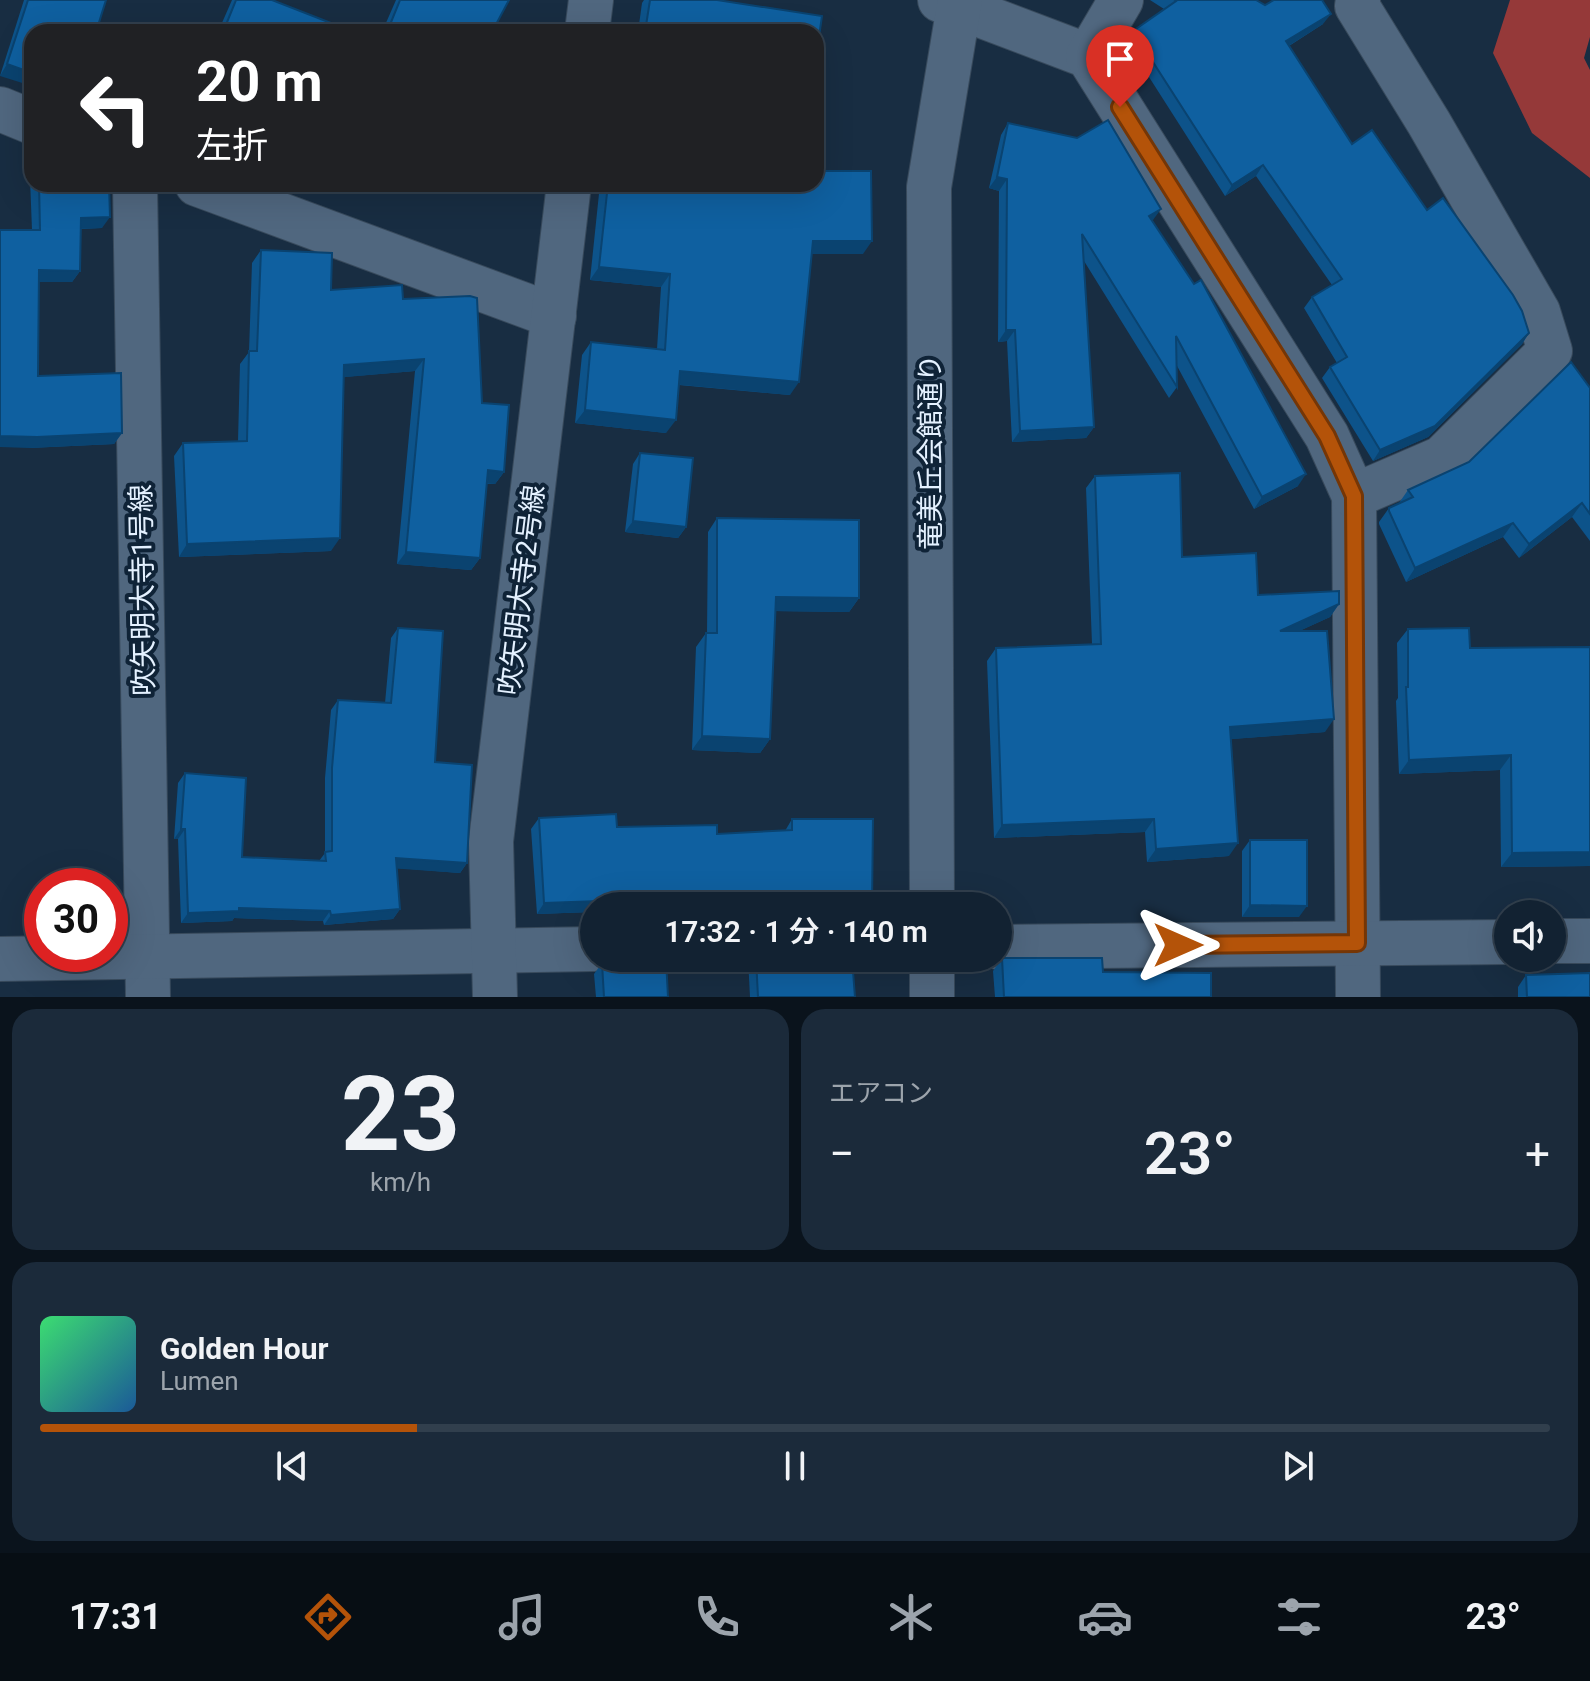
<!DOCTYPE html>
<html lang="ja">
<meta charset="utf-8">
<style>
body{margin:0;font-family:Roboto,"Noto Sans JP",sans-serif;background:#1b2a3a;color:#f1f3f6;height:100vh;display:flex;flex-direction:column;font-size:30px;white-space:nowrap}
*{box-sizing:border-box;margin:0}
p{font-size:26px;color:#9ca4ac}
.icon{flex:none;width:44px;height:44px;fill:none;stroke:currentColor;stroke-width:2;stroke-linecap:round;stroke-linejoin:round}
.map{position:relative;height:997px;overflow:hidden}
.drawer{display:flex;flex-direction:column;gap:12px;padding:12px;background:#0a131c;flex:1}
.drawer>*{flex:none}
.banner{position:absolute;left:24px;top:24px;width:800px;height:168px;border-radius:24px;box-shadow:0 8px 32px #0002,0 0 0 2px #313f4d;background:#202124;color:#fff;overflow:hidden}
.fabs{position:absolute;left:1494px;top:900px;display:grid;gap:16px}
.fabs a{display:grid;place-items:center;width:72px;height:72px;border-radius:50%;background:#122232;box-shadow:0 8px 32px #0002,0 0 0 2px #313f4d;font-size:40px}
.speed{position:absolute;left:24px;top:868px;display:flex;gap:16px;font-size:40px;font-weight:700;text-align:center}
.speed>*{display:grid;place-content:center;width:104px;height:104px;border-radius:50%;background:#122232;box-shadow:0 8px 32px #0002,0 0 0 2px #313f4d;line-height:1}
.speed .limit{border:12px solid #d22;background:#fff;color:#111}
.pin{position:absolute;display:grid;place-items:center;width:68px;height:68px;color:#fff;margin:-82px -34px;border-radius:50% 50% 50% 0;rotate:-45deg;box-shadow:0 0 8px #0007}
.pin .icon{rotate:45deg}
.me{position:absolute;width:88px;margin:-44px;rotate:90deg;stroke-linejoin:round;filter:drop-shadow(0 0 6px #0008)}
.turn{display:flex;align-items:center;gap:28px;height:168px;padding:0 40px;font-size:36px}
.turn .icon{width:104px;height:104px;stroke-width:2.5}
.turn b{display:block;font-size:56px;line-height:68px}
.big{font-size:60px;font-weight:600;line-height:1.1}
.drawer .tile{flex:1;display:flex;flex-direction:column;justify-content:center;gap:12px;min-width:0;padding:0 28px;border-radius:24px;background:#1b2a3a}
.drawer .dial{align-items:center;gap:0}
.dial b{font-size:104px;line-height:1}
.song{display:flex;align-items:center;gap:24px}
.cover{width:96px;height:96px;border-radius:12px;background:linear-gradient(135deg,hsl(140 70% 55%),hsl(210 70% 35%))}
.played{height:8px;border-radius:4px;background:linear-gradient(90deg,#b45309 25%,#313f4d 25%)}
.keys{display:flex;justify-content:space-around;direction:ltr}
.heat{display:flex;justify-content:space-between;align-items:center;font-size:44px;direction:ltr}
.drawer .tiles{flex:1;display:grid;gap:12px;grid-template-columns:1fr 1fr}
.tile:last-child{grid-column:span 2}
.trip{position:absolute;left:580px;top:892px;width:432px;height:80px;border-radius:40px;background:#122232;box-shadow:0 8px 32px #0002,0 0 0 2px #313f4d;font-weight:600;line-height:80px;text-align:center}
.tab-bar{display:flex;height:128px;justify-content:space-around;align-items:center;background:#070e14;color:#9ca4ac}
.tab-bar .icon{width:56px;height:56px}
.tab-bar .current{color:#b45309}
.tab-bar b{font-size:36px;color:#f1f3f6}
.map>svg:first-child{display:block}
.forest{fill:#953939}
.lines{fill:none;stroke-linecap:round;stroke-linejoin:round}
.street-casing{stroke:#384a5c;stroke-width:46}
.secondary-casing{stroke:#384a5c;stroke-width:46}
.street{stroke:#50677f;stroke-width:44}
.secondary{stroke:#50677f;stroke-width:44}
.wall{fill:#0d538a}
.shaded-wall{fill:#0a4370}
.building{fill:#0f60a0;stroke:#0a4370;stroke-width:2}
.route-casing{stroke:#753606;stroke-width:20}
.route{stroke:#b45309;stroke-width:14}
.labels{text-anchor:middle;stroke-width:8;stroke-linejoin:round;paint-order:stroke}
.street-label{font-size:28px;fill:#e4f1ff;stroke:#0f2337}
</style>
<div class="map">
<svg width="1590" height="997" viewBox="0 0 1590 997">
<rect width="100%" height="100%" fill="#182d42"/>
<path class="forest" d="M1510 0H1590V37L1584 58 1590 70V178L1532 133 1493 53Z"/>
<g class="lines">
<defs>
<g id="street">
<path d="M940 0 1088 56 1327 436 1354 496 1358 997"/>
<path d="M587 32 591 0"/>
<path d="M1088 56 1121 0"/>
<path d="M0 109 32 122"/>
<path d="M135 184 148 997"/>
<path d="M197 184 554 316"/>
<path d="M1354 496 1442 458 1550 351 1538 312 1429 123 1357 6 1358 0"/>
<path d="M1552 941H1590"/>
<path d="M998 947 1508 942"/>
<path d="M0 959 594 949"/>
<path d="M495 997 491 841 569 184"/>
</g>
<g id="secondary">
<path d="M932 906 929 187 960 0"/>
<path d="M932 997V958"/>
</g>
</defs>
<use href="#street" class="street-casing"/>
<use href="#secondary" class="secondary-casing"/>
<use href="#street" class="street"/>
<use href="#secondary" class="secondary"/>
</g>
<g class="wall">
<path d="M24 0H106L0 76Z"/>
<path d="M232 0H272L354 32H218Z"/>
<path d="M396 0H509L492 32H382Z"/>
<path d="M644 0H717L816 32H638L642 3Z"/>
<path d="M1150 0H1256L1265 5 1323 24 1289 46 1352 144 1427 210 1529 333 1522 344 1428 437 1373 461 1322 378 1330 367 1337 363 1304 308 1312 297 1332 285 1256 176 1225 196 1126 41 1133 31 1164 9Z"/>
<path d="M1008 123 1152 221 1298 486 1254 509 1176 364 1177 387 1169 398 1084 261 1094 427 1086 438 1012 442 1007 341 998 342 999 191 989 188 1001 135Z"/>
<path d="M32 176V184H109L102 228 81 229 80 271 72 282H39L38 376 122 433 114 444 29 448 32 230 30 179Z"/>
<path d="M600 184H816L863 254H811L790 395 679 385 666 433 575 423 582 355 591 342 657 349 661 287 590 280Z"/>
<path d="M261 250 331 290 403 299 482 403 504 472 495 484H486L480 558 471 570 397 564 415 371 343 377 331 551 179 557 174 456 183 443 238 441 240 364 249 352 252 263Z"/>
<path d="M1590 388V541L1572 517 1519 558 1503 537 1406 582 1379 524V522L1389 508 1399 503 1408 490 1469 462Z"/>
<path d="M640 453 686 527 678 538 625 532 633 464Z"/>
<path d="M1095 476 1182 557 1258 595 1339 604 1330 617 1299 631 1325 732 1230 739 1229 856 1147 862 1145 832 994 838 987 661 996 648 1092 644 1086 488Z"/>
<path d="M717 518 859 598 849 612 775 611 770 739 760 753 692 750 696 647 706 633H707L708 532Z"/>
<path d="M398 628 435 762 467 863 460 873 397 868 400 909 393 919 324 925 323 921 234 918 232 921 181 923 178 839H174L178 783 185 773 242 857 319 861 325 853V778L331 710 338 700 385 703 391 638Z"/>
<path d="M1408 629 1470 648 1590 647V866L1501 867 1500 770 1399 774 1396 701 1398 698 1397 643Z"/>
<path d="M539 818 617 827 717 834 785 831 792 819 872 906H594V924H592L591 912 537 914 531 829Z"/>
<path d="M1250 840 1299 917H1242V851Z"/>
<path d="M748 958H852L855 997H750Z"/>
<path d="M1002 958 1103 972 1211 997H995L993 971Z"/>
<path d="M615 959 668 997H596L594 974 602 963Z"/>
<path d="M1526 975 1590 997H1518V987Z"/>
</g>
<g class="shaded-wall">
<path d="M1331 14 1323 24 1279 52 1286 41Z"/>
<path d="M7 64 32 73V86L0 76Z"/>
<path d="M1263 165 1256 176 1225 196 1232 185Z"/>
<path d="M997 177 1007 179 999 191 989 188Z"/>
<path d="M1161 209 1153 220 1141 227 1149 216Z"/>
<path d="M110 217 102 228 73 229 81 218Z"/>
<path d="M813 241H872L863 254H804Z"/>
<path d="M599 267 670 274 661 287 590 280Z"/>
<path d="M39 270 80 271 72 282H32Z"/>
<path d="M1006 330H1015L1007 341 998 342Z"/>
<path d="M1529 333 1522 344 1428 437 1373 461 1380 450Z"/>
<path d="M424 359 415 371 335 378 344 365Z"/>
<path d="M680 371 799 382 790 395 671 384Z"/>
<path d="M585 410 676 420 666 433 575 423Z"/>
<path d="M1094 427 1086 438 1012 442 1020 431Z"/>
<path d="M122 433 114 444 29 448 0 447V436Z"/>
<path d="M488 470 504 472 495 484 479 483Z"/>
<path d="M1306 474 1298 486 1254 509 1262 497Z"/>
<path d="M1582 503 1572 517 1519 558 1529 544Z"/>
<path d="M633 521 686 527 678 538 625 532Z"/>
<path d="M1513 523 1503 537 1406 582 1415 568Z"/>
<path d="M340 538 331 551 179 557 187 544Z"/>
<path d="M406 552 480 558 471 570 397 564Z"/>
<path d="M776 597 859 598 849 612 766 611Z"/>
<path d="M1339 604 1330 617 1271 644 1280 631Z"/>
<path d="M1334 719 1325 732 1221 740 1230 727Z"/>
<path d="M702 736 770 739 760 753 692 750Z"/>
<path d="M1511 755 1500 770 1399 774 1409 760Z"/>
<path d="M1154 819 1145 832 994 838 1002 825Z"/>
<path d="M181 829H185L178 839H174Z"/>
<path d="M1238 843 1229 856 1147 862 1156 849Z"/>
<path d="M1590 852V866L1501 867 1512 853Z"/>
<path d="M396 858 467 863 460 873 389 868Z"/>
<path d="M599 901 594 906 591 912 537 914 544 903Z"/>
<path d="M753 904 752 906H675Z"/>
<path d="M1250 905 1307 906 1299 917H1242Z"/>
<path d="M239 908 330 911 323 921 234 918 232 921 181 923 188 913Z"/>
<path d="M400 909 393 919 324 925 331 915Z"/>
</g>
<g class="building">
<path d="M28 0H106L96 32H32V73L7 64Z"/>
<path d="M236 0H272L354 32H223Z"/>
<path d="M400 0H509L492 32H387Z"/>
<path d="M650 0H717L822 16 816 58V32H645Z"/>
<path d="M1175 0H1256L1265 5 1274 0H1322L1331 14 1286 41 1352 144 1372 130 1427 210 1443 198 1513 295 1522 311 1529 333 1435 426 1380 450 1330 367 1347 357 1312 297 1342 279 1263 165 1232 185 1133 31 1176 1Z"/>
<path d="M1108 120 1161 209 1149 216 1194 284 1201 280 1306 474 1262 497 1176 336 1177 387 1082 234 1094 427 1020 431 1015 330H1006L1007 179 997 177 1008 123 1077 138Z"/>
<path d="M816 171H871L872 241H813L799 382 680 371 676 420 585 410 591 342 665 350 670 274 599 267 608 184H816Z"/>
<path d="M39 184H109L110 217 81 218 80 271 39 270 38 376 121 373 122 433 37 437 0 436V230H40Z"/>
<path d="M261 250 332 253 331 290 402 285 403 299 470 296 477 298 482 403 509 405 504 472 488 470 480 558 406 552 424 359 344 365 340 538 187 544 183 443 247 441 249 351H257Z"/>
<path d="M1571 362 1590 388V514L1582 503 1529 544 1513 523 1415 568 1389 511V508L1413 497 1408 490 1469 462Z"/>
<path d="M640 453 693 458 686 527 633 521Z"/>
<path d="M1180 473 1182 557 1256 553 1258 595 1339 591V604L1280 631H1327L1334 719 1230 727 1238 843 1156 849 1154 819 1002 825 996 648 1101 644 1095 476Z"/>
<path d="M717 518 859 520V598L776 597 770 739 702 736 706 633H717Z"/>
<path d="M398 628 443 631 435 762 472 765 467 863 396 858 400 909 331 915 330 911 239 908V911L188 913 185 829H181L185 773 246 778 242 857 326 861 325 852 332 851V768L338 700 391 703Z"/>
<path d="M1469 628 1470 648 1590 647V852L1512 853 1511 755 1409 760 1406 687H1408V629Z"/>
<path d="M616 814 617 827 717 825V834L792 830V819H873L872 906H753V904L599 906V901L544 903 539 818Z"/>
<path d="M1250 840H1307V906L1250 905Z"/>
<path d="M616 958H666L668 997H604L602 963Z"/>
<path d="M756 958H852L855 997H758Z"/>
<path d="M1002 958H1102L1103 972 1211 973V997H1004Z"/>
<path d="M1590 973V997H1527L1526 975Z"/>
</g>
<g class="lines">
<defs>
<path id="route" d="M1120 107 1327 436 1354 496 1357 943 1178 945"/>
</defs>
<use href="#route" class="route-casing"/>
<use href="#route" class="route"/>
</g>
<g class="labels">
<g class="street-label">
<text transform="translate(930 452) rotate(-90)" y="10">竜美丘会館通り</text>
<text transform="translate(142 590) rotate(-91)" y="10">吹矢明大寺1号線</text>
<text transform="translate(521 590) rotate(-83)" y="10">吹矢明大寺2号線</text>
</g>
</g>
</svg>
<div class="fabs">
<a><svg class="icon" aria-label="sound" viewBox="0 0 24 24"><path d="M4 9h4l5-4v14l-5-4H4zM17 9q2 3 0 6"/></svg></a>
</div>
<div class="speed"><div class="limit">30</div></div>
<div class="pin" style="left:1120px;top:107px;background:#d93025"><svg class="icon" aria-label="arrive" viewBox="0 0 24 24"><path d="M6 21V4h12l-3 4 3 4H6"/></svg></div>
<svg class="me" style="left:1178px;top:945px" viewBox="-20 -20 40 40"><path d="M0-17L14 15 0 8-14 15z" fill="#b45309" stroke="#fff" stroke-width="4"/></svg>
<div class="trip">17:32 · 1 分 · 140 m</div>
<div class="banner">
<div class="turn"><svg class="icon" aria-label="left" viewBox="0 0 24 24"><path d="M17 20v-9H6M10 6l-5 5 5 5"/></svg><div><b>20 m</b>左折</div></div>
</div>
</div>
<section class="drawer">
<div class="tiles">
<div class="tile dial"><b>23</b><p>km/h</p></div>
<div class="tile"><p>エアコン</p>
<div class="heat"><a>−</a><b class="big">23°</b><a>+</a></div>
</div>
<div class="tile">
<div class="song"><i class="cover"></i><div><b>Golden Hour</b><p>Lumen</p></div></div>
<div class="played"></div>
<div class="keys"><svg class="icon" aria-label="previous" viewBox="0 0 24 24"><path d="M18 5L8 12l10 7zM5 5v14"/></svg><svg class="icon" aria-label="pause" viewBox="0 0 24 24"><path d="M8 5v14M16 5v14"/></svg><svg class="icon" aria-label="next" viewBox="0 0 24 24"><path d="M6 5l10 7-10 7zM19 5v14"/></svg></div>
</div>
</div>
</section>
<nav class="tab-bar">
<b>17:31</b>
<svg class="icon current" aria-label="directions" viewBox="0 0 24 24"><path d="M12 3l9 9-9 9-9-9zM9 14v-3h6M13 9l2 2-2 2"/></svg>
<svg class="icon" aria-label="music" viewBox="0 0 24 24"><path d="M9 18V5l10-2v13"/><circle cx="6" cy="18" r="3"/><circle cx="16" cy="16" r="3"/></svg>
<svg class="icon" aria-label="phone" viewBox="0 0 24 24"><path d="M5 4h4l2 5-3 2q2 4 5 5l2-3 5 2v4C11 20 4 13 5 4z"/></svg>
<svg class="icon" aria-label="climate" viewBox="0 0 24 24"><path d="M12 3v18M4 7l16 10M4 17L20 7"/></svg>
<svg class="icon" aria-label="car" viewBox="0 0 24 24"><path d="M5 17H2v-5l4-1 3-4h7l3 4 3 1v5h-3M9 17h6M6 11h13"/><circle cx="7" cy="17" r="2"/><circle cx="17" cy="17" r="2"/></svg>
<svg class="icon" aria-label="filters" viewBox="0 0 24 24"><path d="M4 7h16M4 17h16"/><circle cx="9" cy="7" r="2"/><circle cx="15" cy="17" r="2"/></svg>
<b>23°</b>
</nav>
